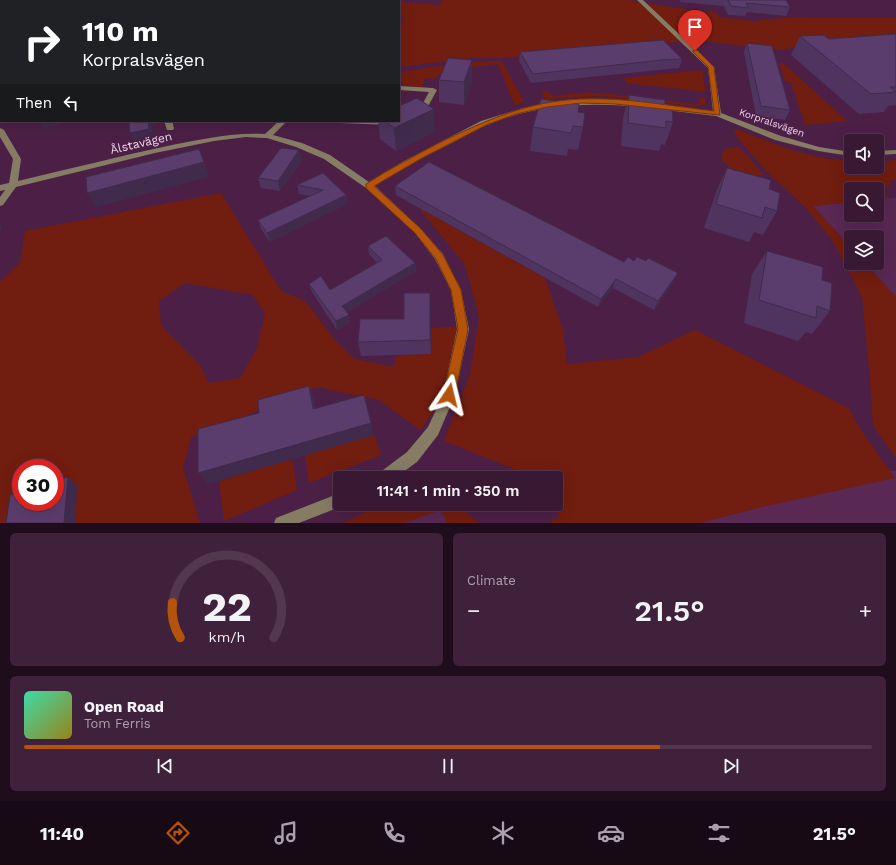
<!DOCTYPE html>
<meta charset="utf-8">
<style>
body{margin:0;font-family:"Work Sans",sans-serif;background:#40213c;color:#f1f3f6;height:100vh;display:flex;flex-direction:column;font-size:15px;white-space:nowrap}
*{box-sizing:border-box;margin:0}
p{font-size:13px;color:#aba0ac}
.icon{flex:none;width:22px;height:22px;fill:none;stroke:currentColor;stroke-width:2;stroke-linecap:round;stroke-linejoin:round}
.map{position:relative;height:523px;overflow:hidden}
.panel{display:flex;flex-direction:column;gap:10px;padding:10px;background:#1f0d1d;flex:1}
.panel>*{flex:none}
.hud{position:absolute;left:0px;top:0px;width:400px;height:122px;box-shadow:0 4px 16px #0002,0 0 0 1px #53374f;background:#202124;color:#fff;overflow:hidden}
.fabs{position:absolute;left:844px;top:134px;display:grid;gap:8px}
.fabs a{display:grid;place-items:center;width:40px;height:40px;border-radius:4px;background:#391834;box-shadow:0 4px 16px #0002,0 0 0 1px #53374f;font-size:20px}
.speed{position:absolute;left:12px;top:459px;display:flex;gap:8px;font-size:20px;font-weight:700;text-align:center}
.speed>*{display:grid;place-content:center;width:52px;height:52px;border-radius:50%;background:#391834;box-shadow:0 4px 16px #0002,0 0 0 1px #53374f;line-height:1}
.speed .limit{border:6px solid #d22;background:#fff;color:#111}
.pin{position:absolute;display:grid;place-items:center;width:34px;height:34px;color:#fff;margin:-41px -17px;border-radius:50% 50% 50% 0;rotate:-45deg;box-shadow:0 0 4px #0007}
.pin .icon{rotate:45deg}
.me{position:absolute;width:44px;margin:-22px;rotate:10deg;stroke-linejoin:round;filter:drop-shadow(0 0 3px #0008)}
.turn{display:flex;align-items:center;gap:14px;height:84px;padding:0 16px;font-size:18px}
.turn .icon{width:52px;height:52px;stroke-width:2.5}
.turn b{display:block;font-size:28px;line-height:34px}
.then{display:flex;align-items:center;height:38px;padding:0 16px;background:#0003;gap:8px;font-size:15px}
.big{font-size:30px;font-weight:600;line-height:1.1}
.panel .widget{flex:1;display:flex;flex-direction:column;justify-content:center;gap:6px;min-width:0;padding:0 14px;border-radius:6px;background:#40213c}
.panel .dial{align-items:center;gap:0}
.dial svg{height:104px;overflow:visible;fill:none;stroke:#53374f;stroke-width:7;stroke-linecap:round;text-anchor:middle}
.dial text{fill:#f1f3f6;stroke:none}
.song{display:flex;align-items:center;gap:12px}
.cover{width:48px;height:48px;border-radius:6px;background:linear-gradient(135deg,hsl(160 70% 55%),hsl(50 70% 35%))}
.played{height:4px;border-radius:2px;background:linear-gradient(90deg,#b45309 75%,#53374f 75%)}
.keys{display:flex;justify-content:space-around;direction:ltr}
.heat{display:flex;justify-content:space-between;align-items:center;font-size:22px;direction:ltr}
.panel .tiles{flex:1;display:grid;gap:10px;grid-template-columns:1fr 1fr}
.widget:last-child{grid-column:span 2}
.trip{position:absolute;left:333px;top:471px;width:230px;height:40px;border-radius:4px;background:#391834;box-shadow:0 4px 16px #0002,0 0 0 1px #53374f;font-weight:600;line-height:40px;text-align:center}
.dock{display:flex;height:64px;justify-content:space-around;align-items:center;background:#170a15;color:#aba0ac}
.dock .icon{width:28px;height:28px}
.dock .active{color:#b45309}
.dock b{font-size:18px;color:#f1f3f6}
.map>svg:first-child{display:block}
.built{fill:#592853}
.green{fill:#711d0f;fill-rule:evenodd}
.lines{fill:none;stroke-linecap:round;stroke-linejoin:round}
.minor{fill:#857c63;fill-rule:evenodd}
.wall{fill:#4e345e}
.shaded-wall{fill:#402b4c}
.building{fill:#5b3d6d;stroke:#402b4c}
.route{fill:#b45309;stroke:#753606}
.labels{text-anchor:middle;stroke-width:3;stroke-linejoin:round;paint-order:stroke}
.far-street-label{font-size:10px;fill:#eed2e9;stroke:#4c2046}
.street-label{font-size:12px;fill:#eed2e9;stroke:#4c2046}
</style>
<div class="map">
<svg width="896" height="523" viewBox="0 0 896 523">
<rect width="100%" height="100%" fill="#4c2046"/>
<g class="built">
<path d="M896 198V295H894L865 263H877V237H851V248L813 206 851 202V215H877V199Z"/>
<path d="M891 471H896V523H679Z"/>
<path d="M402 504H440L452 523H359Z"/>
</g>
<g class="green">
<path d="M0 0H369L1 1 0 62Z"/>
<path d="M442 0H632L635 2 717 13 719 17 753 21 794 17 896 18V37L814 40 792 48 778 50 765 49 697 40 502 58H472L399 67V23L404 20 402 15 399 14V2L439 5Z"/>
<path d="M490 61H502L524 102 515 105 513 102 498 64C483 66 444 68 434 79L425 78 422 87 404 86 403 84H399V72L455 64Z"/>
<path d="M779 63H783L847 121 805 125 791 82 785 81Z"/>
<path d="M702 70 706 92 626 83 624 78Z"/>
<path d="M542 91H549L552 96 590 92V93H602L700 105 699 98H705L706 104 698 107 602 96 544 99Z"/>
<path d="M736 129C775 144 809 159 851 161V167H877V162L896 160V180H891L892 185 880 189 890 198 877 199V189H851V202L813 206 851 248V263H865L894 295H896V458L873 426 870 381 862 297 832 240 805 207 765 170 737 137 734 131Z"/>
<path d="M739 147 764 175 754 176 731 169 721 159 724 149Z"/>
<path d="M221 193 281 291 305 301 336 341 355 359 393 367 397 355 430 354 431 328 457 326 455 354 440 403 420 430 379 400 317 387 198 435 192 436 183 468 200 523H75L77 485 55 492V468H21V502L19 523H0V282L20 263 25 231ZM185 283 253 295 265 314 257 348 240 378 209 383 200 365 161 325 159 301Z"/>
<path d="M419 208 545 278 563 330 567 364 638 357 695 330 849 408 858 426 895 478 762 507 700 523H548L559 517 555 504 556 478H536L444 441 470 374 479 317 465 265Z"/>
<path d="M374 435 381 455 309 483 305 455Z"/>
<path d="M292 459 297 490 224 521 219 481Z"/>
<path d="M382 504H456L479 523H447L441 510 404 523H343Z"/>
</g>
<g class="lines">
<g class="minor">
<path d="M637 0H643L714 67 721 113 781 136 819 147 851 152V156L818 151 775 140 716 116 657 109V105H660L713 111 708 68Z"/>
<path d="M399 86 433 88 437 90 426 110 418 115 414 113 422 105 429 92 399 90Z"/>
<path d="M580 100C592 100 636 99 644 105L640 107C588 102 536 104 487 125 475 130 464 137 452 143 425 156 399 170 375 186L421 229 443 254 461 290 469 329 455 395 438 435 417 462 395 478H377L379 473 407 452 428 427 443 395 457 329 451 290 435 259 415 233 366 188 324 159 296 147 267 138 246 137 214 141 155 153 16 187 3 205 0 206V197L5 190 0 191V185L9 183 13 159 0 137V128L4 130 21 159 18 181C69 169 120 156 172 145 203 139 233 132 265 134L279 121H287L273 135 302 143 330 155 369 182 404 161 481 121 523 108 542 104Z"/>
<path d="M164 121H172L174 128 173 130H167Z"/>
<path d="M336 121H391L394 123 390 125 340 123Z"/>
<path d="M896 150V154L877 155V151Z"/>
<path d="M340 493V504L345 505 299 523H274L276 518Z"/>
</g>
</g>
<g class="wall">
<path d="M680 0H786L790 7 786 16 747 12 745 16 728 15 724 6 680 2Z"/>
<path d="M896 34V105L888 106 884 112 859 114 791 55 800 36 829 39Z"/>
<path d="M747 43 790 110 785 120 756 116 744 52Z"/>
<path d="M520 52 682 59 679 68 659 70 531 83 519 61Z"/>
<path d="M472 60V82L464 105 439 102V80Z"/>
<path d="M629 95 665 107 673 122 665 145 661 144 659 151 621 146 623 118Z"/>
<path d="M578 112 583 127 578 150 568 149 567 156 530 151 533 127Z"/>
<path d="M378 121H399L435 132 396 151 380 139Z"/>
<path d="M302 160 280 191 261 188 258 178Z"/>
<path d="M727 168 769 189 777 211 763 235 754 232 749 242 704 228 716 192Z"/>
<path d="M323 173 346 195 347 204 270 242 261 229 258 220 310 196 299 194 297 185Z"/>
<path d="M395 186 624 262 674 282 654 310 613 288 598 307 396 195Z"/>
<path d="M368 246 415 263 416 271 347 312 349 315 350 323 337 330 312 292 309 284 330 290 377 263 369 254Z"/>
<path d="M767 251 822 280 830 311 812 334 806 332 798 341 744 323 752 274Z"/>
<path d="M430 293 431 354 361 356 358 342 404 319Z"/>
</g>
<g class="shaded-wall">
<path d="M472 60V82L464 105V82Z"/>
<path d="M434 109 435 132 396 151 394 128Z"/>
<path d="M24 121H31L25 123Z"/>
<path d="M49 121H61V124L43 128 40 123Z"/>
<path d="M148 121H156V125L152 126 153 137 134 141 130 133Z"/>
<path d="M199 149 205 163 209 177 96 207 87 193Z"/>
<path d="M299 150 302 160 280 191 278 181Z"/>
<path d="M346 195 347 204 270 242 267 233Z"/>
<path d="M0 224 2 227 0 232Z"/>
<path d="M415 263 416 271 344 314 342 306Z"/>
<path d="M678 273 674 282 654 310 658 301Z"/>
<path d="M616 279 613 288 598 307 601 299Z"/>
<path d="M430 293V307L431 354 430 340Z"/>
<path d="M349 315 350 323 337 330 336 321Z"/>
<path d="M309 386 314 399 318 422 313 409Z"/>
<path d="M371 423 374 435 208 484 198 473Z"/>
<path d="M68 477 77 485 75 523H63Z"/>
</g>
<g class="building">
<path d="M728 0H786L790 7 746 3 748 8 731 6Z"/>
<path d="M896 34V87H890L896 92 871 94 800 36 823 35 829 39Z"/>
<path d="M663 40 682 59 662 60 533 74 520 52Z"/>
<path d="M747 43 772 46 790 110 761 106Z"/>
<path d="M448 58 472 60 464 82 439 80Z"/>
<path d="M629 95 665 100V107L672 108 673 122 666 121V128L628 123Z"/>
<path d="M417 98 434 109 394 128 385 121H399V106Z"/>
<path d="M541 99 579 104 578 112 585 113 583 127 573 126 571 133 533 127Z"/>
<path d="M39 121H49L40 123Z"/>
<path d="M129 121H148L149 129 130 133Z"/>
<path d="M281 148 299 150 278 181 258 178Z"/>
<path d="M199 149 204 162 87 193 86 177Z"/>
<path d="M429 162 624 262 628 257 634 261 637 257 646 261 648 258 678 273 658 301 616 279 601 299 395 186Z"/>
<path d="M727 168 771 180 769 189 780 193 777 211 765 207 762 218 716 204Z"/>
<path d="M323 173 346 195 267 233 258 220 323 190 297 185Z"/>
<path d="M386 236 415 263 342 306 349 315 336 321 309 284 321 276 330 290 382 260 368 246Z"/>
<path d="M767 251 823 267 822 280 832 283 830 311 817 306 816 318 759 300Z"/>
<path d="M404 293H430V340L358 342 360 319H404Z"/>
<path d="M309 386 313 409 364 395 371 423 198 473V429L259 413 258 400Z"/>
<path d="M68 477 64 523H6L10 495 21 492V502H55V481Z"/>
</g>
<path class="route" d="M693 50H697L714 67 720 115 615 104 581 103 547 107 516 114 486 125 422 158 374 186 421 229 443 255 461 290 468 329 455 395 453 399 449 400 445 399 443 395 458 329 451 290 436 259 415 233 366 188V184C389 169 413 157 437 144 484 121 528 101 581 99 625 97 670 106 714 111L708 67 693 52Z"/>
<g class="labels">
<g class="far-street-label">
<text transform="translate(772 122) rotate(19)" y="4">Korpralsvägen</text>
</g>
<g class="street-label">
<text transform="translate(141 143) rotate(-13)" y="4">Ålstavägen</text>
</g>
</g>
</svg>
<div class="fabs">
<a><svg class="icon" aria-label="sound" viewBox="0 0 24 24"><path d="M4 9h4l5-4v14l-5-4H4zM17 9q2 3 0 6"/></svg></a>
<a><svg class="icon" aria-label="search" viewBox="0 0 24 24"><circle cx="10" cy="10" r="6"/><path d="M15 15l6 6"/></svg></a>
<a><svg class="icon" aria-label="layers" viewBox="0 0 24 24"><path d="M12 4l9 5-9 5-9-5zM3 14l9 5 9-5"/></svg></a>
</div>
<div class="speed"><div class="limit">30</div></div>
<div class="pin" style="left:695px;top:51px;background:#d93025"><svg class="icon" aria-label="arrive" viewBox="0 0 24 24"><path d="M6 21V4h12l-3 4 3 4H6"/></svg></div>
<svg class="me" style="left:449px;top:395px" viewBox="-20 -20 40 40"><path d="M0-17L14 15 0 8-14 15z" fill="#b45309" stroke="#fff" stroke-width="4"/></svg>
<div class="trip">11:41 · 1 min · 350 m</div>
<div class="hud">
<div class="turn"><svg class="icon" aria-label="right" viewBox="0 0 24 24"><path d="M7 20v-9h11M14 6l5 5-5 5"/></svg><div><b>110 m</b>Korpralsvägen</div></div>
<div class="then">Then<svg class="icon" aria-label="left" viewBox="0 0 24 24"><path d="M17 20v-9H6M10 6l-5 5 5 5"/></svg></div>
</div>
</div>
<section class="panel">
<div class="tiles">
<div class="widget dial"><svg viewBox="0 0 100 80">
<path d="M14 69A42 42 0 1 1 86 69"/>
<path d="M14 69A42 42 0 0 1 8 42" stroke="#b45309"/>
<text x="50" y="56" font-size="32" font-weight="700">22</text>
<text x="50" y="72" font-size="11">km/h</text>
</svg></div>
<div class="widget"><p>Climate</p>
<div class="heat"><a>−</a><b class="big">21.5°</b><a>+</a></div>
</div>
<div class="widget">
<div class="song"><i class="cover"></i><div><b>Open Road</b><p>Tom Ferris</p></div></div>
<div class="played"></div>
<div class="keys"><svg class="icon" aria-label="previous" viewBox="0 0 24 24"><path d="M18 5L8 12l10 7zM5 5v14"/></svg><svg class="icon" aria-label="pause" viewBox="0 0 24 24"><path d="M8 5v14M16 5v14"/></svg><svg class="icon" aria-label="next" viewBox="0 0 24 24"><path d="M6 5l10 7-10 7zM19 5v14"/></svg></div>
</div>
</div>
</section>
<nav class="dock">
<b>11:40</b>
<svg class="icon active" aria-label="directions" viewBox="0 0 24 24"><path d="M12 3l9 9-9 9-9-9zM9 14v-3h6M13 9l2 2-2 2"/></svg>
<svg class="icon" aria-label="music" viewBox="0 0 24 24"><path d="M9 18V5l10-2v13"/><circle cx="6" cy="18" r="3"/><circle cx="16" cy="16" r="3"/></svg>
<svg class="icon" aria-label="phone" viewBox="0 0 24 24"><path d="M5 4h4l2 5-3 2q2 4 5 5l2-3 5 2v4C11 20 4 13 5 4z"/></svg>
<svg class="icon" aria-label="climate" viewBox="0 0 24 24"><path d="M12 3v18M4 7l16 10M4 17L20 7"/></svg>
<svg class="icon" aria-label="car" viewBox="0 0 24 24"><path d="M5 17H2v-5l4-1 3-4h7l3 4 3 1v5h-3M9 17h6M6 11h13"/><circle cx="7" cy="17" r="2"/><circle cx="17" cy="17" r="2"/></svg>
<svg class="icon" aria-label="filters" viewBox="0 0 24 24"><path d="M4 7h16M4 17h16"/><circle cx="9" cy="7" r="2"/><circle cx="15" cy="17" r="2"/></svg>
<b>21.5°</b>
</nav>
